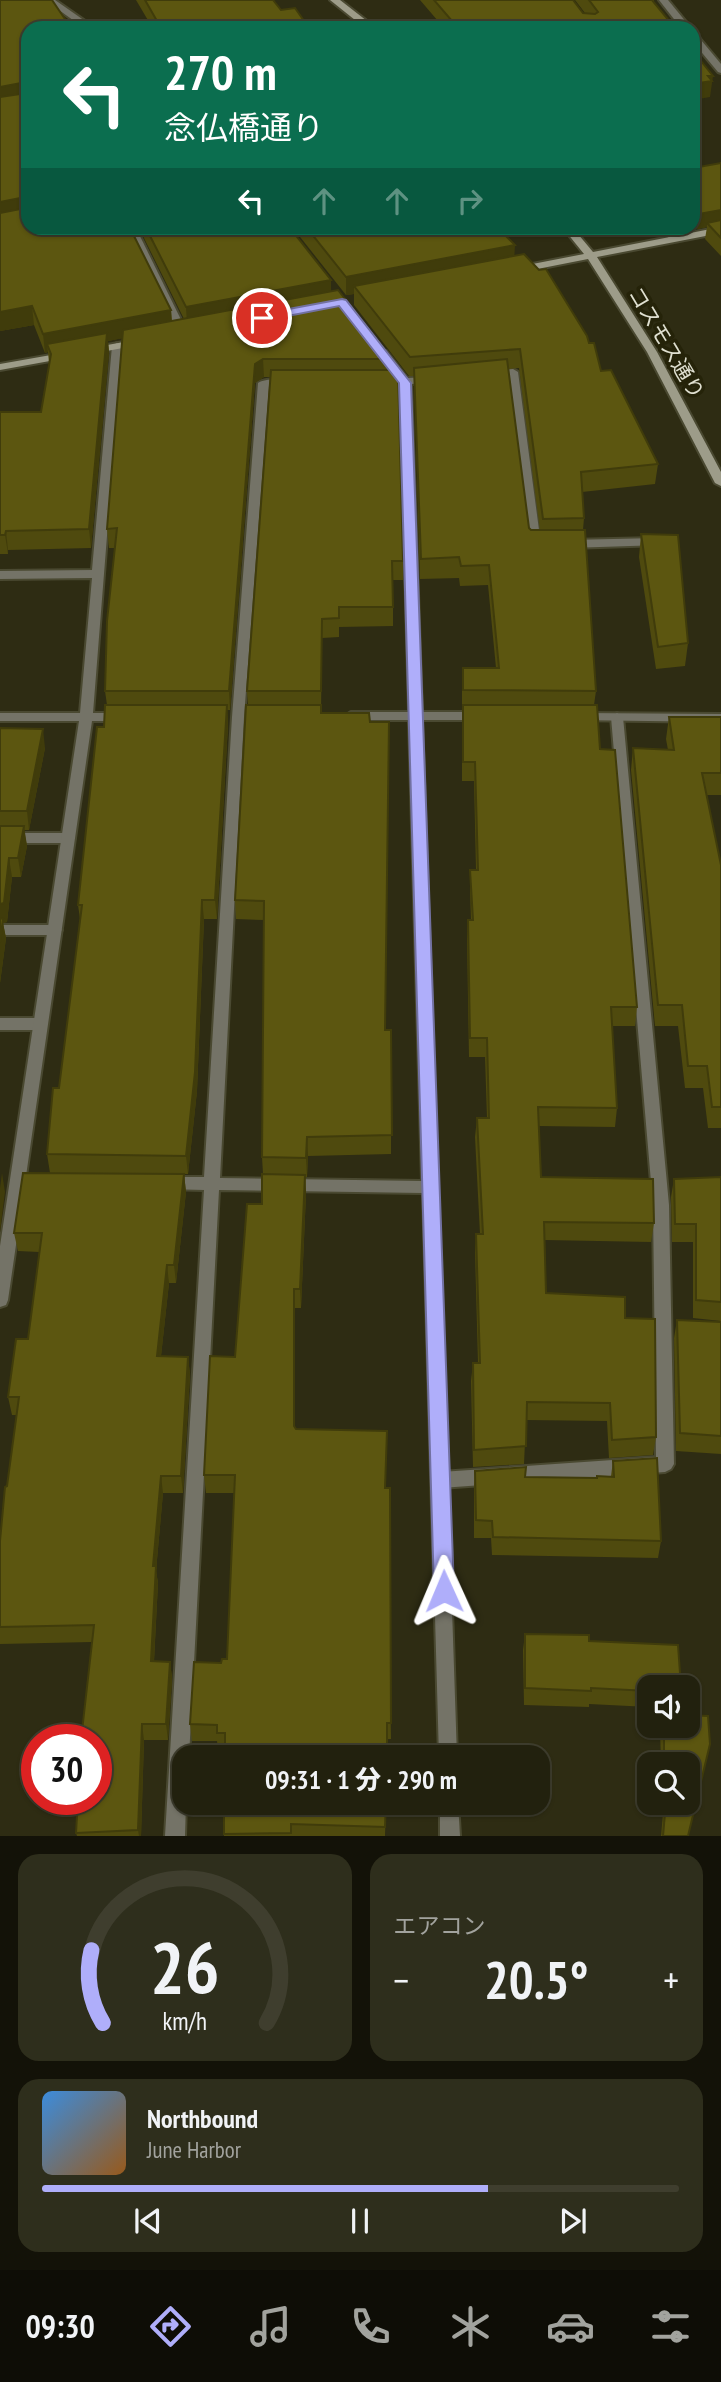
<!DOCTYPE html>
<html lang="ja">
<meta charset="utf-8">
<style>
body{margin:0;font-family:"PT Sans Narrow","Noto Sans JP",sans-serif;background:#2e2e1c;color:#f1f3f6;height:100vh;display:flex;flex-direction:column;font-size:26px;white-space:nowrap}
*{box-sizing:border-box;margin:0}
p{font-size:23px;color:#a2a39e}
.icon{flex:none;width:38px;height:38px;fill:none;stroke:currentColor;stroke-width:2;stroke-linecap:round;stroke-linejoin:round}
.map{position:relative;height:1836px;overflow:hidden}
.details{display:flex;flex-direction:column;gap:18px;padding:18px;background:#131208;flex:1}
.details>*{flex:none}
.hud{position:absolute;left:21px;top:21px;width:679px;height:214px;border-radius:21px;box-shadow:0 2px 5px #0004,0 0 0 2px #3f3e2e;background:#0b6e4f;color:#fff;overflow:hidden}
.fabs{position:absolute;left:637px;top:1675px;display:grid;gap:14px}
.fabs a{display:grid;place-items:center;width:63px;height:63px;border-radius:14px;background:#22210e;box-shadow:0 2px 5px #0004,0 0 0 2px #3f3e2e;font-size:35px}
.speed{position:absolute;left:21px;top:1724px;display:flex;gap:14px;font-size:35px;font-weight:700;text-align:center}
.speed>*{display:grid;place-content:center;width:91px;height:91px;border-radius:50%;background:#22210e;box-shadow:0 2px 5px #0004,0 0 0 2px #3f3e2e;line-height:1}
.speed .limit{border:10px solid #d22;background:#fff;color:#111}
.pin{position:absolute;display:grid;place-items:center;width:60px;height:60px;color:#fff;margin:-30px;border:4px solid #fff;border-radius:50%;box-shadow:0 2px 7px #0007}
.me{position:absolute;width:77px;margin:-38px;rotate:359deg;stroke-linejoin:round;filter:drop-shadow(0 0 5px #0008)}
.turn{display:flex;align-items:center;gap:24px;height:147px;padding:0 28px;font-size:32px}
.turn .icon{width:91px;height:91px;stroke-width:2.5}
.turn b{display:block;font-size:49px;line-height:60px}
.lanes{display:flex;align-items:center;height:66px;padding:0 28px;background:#0003;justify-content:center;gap:35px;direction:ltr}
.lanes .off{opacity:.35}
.big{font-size:52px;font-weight:800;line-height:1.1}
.details .tile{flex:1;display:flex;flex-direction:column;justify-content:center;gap:10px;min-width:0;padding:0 24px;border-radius:21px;background:#2e2e1c}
.details .dial{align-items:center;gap:0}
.dial svg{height:182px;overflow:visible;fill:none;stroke:#3f3e2e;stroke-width:7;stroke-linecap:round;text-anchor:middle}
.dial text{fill:#f1f3f6;stroke:none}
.song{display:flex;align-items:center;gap:21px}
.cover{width:84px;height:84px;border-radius:10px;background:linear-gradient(135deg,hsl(210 70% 55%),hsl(30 70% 35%))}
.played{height:7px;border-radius:4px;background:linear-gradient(90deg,#afaefa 70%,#3f3e2e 70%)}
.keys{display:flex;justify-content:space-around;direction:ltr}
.heat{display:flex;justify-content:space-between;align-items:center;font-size:38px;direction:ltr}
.details .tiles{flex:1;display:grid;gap:18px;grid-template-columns:1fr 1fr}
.tile:last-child{grid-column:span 2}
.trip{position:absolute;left:172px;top:1745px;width:378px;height:70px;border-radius:21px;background:#22210e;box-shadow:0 2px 5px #0004,0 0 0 2px #3f3e2e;font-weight:800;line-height:70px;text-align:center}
.tab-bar{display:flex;height:112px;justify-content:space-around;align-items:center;background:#0e0d06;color:#a2a39e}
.tab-bar .icon{width:49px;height:49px}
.tab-bar .on{color:#afaefa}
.tab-bar b{font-size:32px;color:#f1f3f6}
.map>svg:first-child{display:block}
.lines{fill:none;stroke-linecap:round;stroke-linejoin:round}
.lane-casing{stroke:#4a4931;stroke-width:4}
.street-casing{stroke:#4a4931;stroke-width:4}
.secondary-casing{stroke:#4a4931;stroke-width:4}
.lane{fill:#747367;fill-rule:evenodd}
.street{fill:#747367;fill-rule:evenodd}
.secondary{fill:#9d9c89;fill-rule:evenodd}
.wall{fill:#4f4a0e;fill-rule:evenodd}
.shaded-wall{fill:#403c0b}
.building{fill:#5c5610;stroke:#403c0b;stroke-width:2}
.route{fill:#afaefa;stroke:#7271a2;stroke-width:2}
.labels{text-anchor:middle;stroke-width:7;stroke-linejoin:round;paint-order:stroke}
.far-street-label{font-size:21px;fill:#e0e0d1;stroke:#252309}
</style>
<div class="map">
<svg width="721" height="1836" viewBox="0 0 721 1836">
<rect width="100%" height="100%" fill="#2e2c13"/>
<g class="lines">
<defs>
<g id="lane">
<path d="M126 228H136L188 334 187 336 183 337 178 334Z"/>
<path d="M660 228H670L680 239 671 241Z"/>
<path d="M617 713 623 717 669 1205 674 1464 671 1469 665 1472 441 1488 435 1485 432 1480 435 1475 441 1472 656 1457 653 1205 611 717Z"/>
<path d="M0 833H68L75 838 68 843H0Z"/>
<path d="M0 925H55L62 930 55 935H0Z"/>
<path d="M0 1018H40L45 1020 47 1024 45 1028 40 1030H0Z"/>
</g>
<g id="street">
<path d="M45 0H55L95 28H84Z"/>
<path d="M659 0H668L691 28H681Z"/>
<path d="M693 33 696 34 721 64V73L718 72 693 42Z"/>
<path d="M117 343 122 346 93 713H121L127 717 121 721H92L8 1300 6 1305 0 1307V1246L79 721H0V713H80L92 578 0 579V571L92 570 112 346Z"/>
<path d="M382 350 386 351 407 378 430 377 435 380 430 383 411 384 422 712H482L488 716 482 720H422L457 1757H439L423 1193 219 1190 189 1757H184V1802H186L185 1836H165L204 1190 166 1189 161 1187 158 1183 161 1179 166 1177H204L232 717 258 383C266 378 285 378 293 383L287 386H269L244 717 220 1178 422 1181 409 720H351L345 716 351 712H409L400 385 381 386 375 383 381 380 396 379 377 353Z"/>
<path d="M513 369 518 372 541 545 535 549 529 545 508 376 492 377 487 374 492 371Z"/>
<path d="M657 538 663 542 661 545 569 548 563 544 569 540Z"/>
<path d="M579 713 721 714V722L574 720 573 717 574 714Z"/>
<path d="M440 1802H458L460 1836H440Z"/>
</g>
<g id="secondary">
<path d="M330 0H340L376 28H365Z"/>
<path d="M721 227V233L597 257 657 352 721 472V486L715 483 647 352 588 259 517 273 512 270 517 267 584 254 563 228H573L593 252Z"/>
<path d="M140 339 145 342 144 344 91 354 86 351 91 348Z"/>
<path d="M68 352 72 353V357L0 370V364Z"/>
</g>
</defs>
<use href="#lane" class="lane-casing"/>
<use href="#street" class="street-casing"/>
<use href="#secondary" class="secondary-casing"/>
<use href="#lane" class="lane"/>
<use href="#street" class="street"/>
<use href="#secondary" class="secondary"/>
</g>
<g class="wall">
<path d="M136 0H273L281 10 149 22Z"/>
<path d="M420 0H573L583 13H585L575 0H654V3L675 28H444Z"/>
<path d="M28 28V228L171 310 172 321 184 319 139 228H290L331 280V291L392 359 403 561V580H393V626L339 627V637L322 638 321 713 385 1030H391V1154L308 1156 307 1177H305L306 1194 301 1308H295L294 1427 386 1488 391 1739 218 1749 217 1741H192L190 1724 221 1663 227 1659 234 1493H206L204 1475 235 1357 262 1204 263 1174 262 1157 264 920 236 919 235 900 248 705 247 691 270 377H264L255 383 230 710H227L228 725 217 919H204L197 1091 188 1174H184L186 1192 176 1283H169L161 1356 188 1357 190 1375 183 1493H163L156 1571 158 1583 154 1662H170L172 1678 168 1740H144L141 1836H77L76 1833 92 1642 0 1644V1541L17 1415H12L8 1397 28 1339 39 1252 18 1251 14 1233 132 1174 50 1173 47 1154 59 1088 80 919 78 905 107 705 105 691 115 548H109L107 529 122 338 108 341 109 352 91 548 8 550V554H0V412H41L49 363 48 352 45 353 34 325 0 331Z"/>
<path d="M721 163V256L705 239 707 227 697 229 693 223V168Z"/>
<path d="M293 228H498L514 256 589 343 601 371 658 464 655 484 582 492 584 518 583 530 596 691 594 705 600 749 637 1007 635 1026H612L617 1108 615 1127 538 1126 541 1177 654 1223 651 1242 545 1240 546 1293 625 1318 656 1437 653 1455 609 1458 607 1421 526 1420 524 1464 473 1467 471 1381 473 1363H478L475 1252 476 1234H480L475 1137 477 1118H487L485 1057H469L467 939 468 920H471L470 889V870H476L474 781H462V689L463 668H496L488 585 460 586 459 578 420 579 414 376H409L354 305V294L346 295ZM519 368 540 530H531L529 528 508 369Z"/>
<path d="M641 534 688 643 685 666 656 669 639 557Z"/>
<path d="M669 717H721V795H707L721 865V1128H708L703 1088H685L678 1026H655L631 770 633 748 668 750 666 739Z"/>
<path d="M0 728 45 748 29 830H24L27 846 21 877H12L7 922 3 923 6 938 0 983Z"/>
<path d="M721 1177V1321L693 1318V1242H672L671 1197 674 1179Z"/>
<path d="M677 1320 721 1322V1454L676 1451 674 1338Z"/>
<path d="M613 1461 661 1541 658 1558 492 1555 491 1538H474V1488L475 1471 525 1477 596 1478 611 1476Z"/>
<path d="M525 1634 589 1641 649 1687V1707L589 1704V1707L524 1705 523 1650Z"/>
<path d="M661 1726H688V1836H661L664 1802H688V1764H661L660 1730Z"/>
<path d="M224 1802H386L385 1836H224Z"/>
</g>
<g class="shaded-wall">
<path d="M708 76H713L710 97 693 100V84Z"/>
<path d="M26 82 28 99 0 105V87Z"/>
<path d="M25 197 28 215 0 221V202Z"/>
<path d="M721 210V225L707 223V227L697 229 699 214Z"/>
<path d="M515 245 514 263 354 286V294L346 295V277Z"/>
<path d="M331 280V298L187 326 186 307Z"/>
<path d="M32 306 34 325 0 331V312Z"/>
<path d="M171 310 172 329 108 341 109 352 91 548 89 529 50 352 47 344 48 352 45 353 43 334Z"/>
<path d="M263 359 264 377 255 383 230 710 229 691 255 364Z"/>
<path d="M6 531 8 550V554L5 535Z"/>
<path d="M227 705 228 725 217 919 215 900Z"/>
<path d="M43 729 45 748 29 830 27 811Z"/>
<path d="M24 826 27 846 21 877 18 858Z"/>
<path d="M9 858 12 877 7 922 3 923 6 938 0 983V904Z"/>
<path d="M202 900 204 919 197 1091 188 1174 186 1156Z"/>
<path d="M307 1137 308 1156 307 1177 306 1158Z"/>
<path d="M2 1173 5 1192 0 1232V1188Z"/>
<path d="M184 1174 186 1192 176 1283 174 1265Z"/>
<path d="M305 1175 306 1194 301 1308 300 1289Z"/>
<path d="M167 1265 169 1283 159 1374 157 1356Z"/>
<path d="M294 1289 295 1308 294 1444Z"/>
<path d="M188 1357 190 1375 183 1493 181 1476Z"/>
<path d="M161 1476 163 1493 156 1571 158 1583 153 1678 151 1661 153 1566Z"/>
<path d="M170 1662 172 1678 168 1740 166 1724Z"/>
<path d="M142 1724 144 1740 141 1836H139L138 1830Z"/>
</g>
<g class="building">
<path d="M0 0H52L71 28H28V84L26 82 0 87Z"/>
<path d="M145 0H273L281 10 295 8 309 28H118L157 21Z"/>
<path d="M434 0H573L583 13 595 14 598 12 589 0H652L675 28H458Z"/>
<path d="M693 51 713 76H708L712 81 693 84Z"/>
<path d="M28 87V199L25 197 0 202V97L26 93Z"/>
<path d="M721 163V210L699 214 693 206V168Z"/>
<path d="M28 202V228H130L171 310 43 334 32 306 0 312V213L26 208Z"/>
<path d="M721 220V238L707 223Z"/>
<path d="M146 228H290L331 280 186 307Z"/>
<path d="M307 228H498L515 245 346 277Z"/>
<path d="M524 254 539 270 546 269 587 336 589 343H594L601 371 611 370 658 464 581 472 584 518 543 519 520 349 410 357 354 286Z"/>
<path d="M338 290 392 359H263L255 364 229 691H105L107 621 117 528 107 529 123 330Z"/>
<path d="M107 333 89 529 6 531 5 535H0V412H41L51 354 47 344Z"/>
<path d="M507 359 529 528 531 530H585L596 691 463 690V668H499L489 565 461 566 459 557 421 559 414 368Z"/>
<path d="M271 370H398L403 561H392L393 607H339V618L322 619 321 691H247Z"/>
<path d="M641 534 678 535 688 643 658 647Z"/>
<path d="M105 705H227L215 900H202L195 1072 186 1156 47 1154 53 1088H59L82 905H78L97 727H104Z"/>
<path d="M246 705H321V713H369L370 722H389L385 1030H391L392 1135 307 1137 306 1158 262 1157 264 901 235 900Z"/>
<path d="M463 705H597L600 749 615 750 637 1007H611L617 1108 538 1107 541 1177 653 1179 654 1223 544 1222 546 1293 625 1297V1318L655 1319 656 1437 612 1440 610 1403 527 1402 526 1446 474 1450 473 1363H480L476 1234H483L477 1118H489L487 1038H470L468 920H473L470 870H478L475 762H463Z"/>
<path d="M669 717H721V773H702L721 865V1107H712L707 1066H688L682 1005H658L633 748 674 750Z"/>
<path d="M0 728 43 729 27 811H0Z"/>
<path d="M0 826H24L18 858H9L4 903 0 904Z"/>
<path d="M0 918 3 919 0 942Z"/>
<path d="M23 1173 184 1174 174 1265H167L157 1356 188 1357 181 1476H161L153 1566H156L151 1661 170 1662 166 1724H142L138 1830 76 1833 78 1799H96V1740H81L94 1625 0 1627V1541L5 1487 7 1486 19 1397H8L16 1339H28L42 1233H14Z"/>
<path d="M262 1174 305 1175 300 1289H294V1426L296 1429 387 1431 385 1488H390L391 1723H387V1757H225V1733H217V1725L190 1724 194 1662 221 1663 222 1659H227L235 1475H204L210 1356 235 1357 247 1204H262Z"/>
<path d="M721 1177V1302L696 1300V1224H675L674 1179Z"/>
<path d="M677 1320 721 1322V1436L680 1433Z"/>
<path d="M657 1458 661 1541 493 1537 492 1521 476 1520 475 1471 526 1467 525 1477 597 1478V1476L614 1477 613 1461Z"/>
<path d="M525 1634 589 1635V1641L678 1645 681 1687H649V1691L591 1688V1691L525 1688Z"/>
<path d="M688 1715 708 1716 710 1744 688 1836H663L666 1802H688V1764H670V1757L664 1756V1726H688Z"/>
<path d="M224 1802H386L385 1827 291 1824V1833L224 1834Z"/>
</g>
<path class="route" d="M342 299 346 300 411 383 454 1591 451 1597 444 1600 437 1597 434 1591 399 383 339 306 262 321 256 318 262 314Z"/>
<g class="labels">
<g class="far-street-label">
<text transform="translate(666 343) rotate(59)" y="7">コスモス通り</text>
</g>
</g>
</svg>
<div class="fabs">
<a><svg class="icon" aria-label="sound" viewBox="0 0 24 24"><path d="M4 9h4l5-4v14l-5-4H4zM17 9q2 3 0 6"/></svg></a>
<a><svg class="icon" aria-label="search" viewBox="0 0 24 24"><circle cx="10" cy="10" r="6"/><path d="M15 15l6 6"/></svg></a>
</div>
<div class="speed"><div class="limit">30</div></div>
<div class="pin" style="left:262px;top:318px;background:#d93025"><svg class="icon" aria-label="arrive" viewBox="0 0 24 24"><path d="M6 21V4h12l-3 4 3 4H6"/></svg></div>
<svg class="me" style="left:444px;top:1591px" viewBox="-20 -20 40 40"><path d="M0-17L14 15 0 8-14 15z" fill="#afaefa" stroke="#fff" stroke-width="4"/></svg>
<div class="trip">09:31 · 1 分 · 290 m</div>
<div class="hud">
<div class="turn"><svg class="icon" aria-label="left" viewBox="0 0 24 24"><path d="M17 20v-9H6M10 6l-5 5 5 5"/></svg><div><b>270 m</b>念仏橋通り</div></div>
<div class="lanes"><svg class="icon" aria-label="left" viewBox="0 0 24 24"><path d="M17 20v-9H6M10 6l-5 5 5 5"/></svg><svg class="icon off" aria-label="ahead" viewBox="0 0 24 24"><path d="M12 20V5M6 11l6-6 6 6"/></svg><svg class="icon off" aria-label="ahead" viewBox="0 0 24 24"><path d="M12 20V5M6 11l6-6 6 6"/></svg><svg class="icon off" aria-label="right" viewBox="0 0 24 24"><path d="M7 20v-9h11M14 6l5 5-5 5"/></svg></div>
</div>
</div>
<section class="details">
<div class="tiles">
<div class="tile dial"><svg viewBox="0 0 100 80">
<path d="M14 69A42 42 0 1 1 86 69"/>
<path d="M14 69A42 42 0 0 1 9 37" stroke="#afaefa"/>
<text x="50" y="56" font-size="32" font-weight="700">26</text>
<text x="50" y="72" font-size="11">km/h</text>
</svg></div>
<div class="tile"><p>エアコン</p>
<div class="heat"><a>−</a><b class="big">20.5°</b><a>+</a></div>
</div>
<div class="tile">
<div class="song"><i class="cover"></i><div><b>Northbound</b><p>June Harbor</p></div></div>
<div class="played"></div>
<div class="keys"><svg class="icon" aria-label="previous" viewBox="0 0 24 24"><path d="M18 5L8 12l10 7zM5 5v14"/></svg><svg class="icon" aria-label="pause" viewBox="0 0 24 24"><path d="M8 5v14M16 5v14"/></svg><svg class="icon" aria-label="next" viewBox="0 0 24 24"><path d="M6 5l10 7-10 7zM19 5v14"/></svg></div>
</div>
</div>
</section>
<nav class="tab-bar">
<b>09:30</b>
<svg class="icon on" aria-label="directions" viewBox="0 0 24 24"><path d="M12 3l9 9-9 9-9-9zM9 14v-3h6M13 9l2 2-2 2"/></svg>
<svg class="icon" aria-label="music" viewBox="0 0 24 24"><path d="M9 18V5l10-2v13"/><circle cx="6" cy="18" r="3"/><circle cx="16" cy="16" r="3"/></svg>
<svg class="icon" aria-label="phone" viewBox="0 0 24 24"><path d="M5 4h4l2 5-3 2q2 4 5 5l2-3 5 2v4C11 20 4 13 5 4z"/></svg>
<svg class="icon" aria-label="climate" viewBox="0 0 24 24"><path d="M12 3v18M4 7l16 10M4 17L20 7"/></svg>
<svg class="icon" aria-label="car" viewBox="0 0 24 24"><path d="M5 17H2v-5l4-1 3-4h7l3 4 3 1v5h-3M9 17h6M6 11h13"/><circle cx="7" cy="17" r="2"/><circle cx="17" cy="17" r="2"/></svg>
<svg class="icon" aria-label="filters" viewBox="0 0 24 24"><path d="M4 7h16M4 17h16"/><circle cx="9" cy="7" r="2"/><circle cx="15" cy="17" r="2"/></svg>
</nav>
